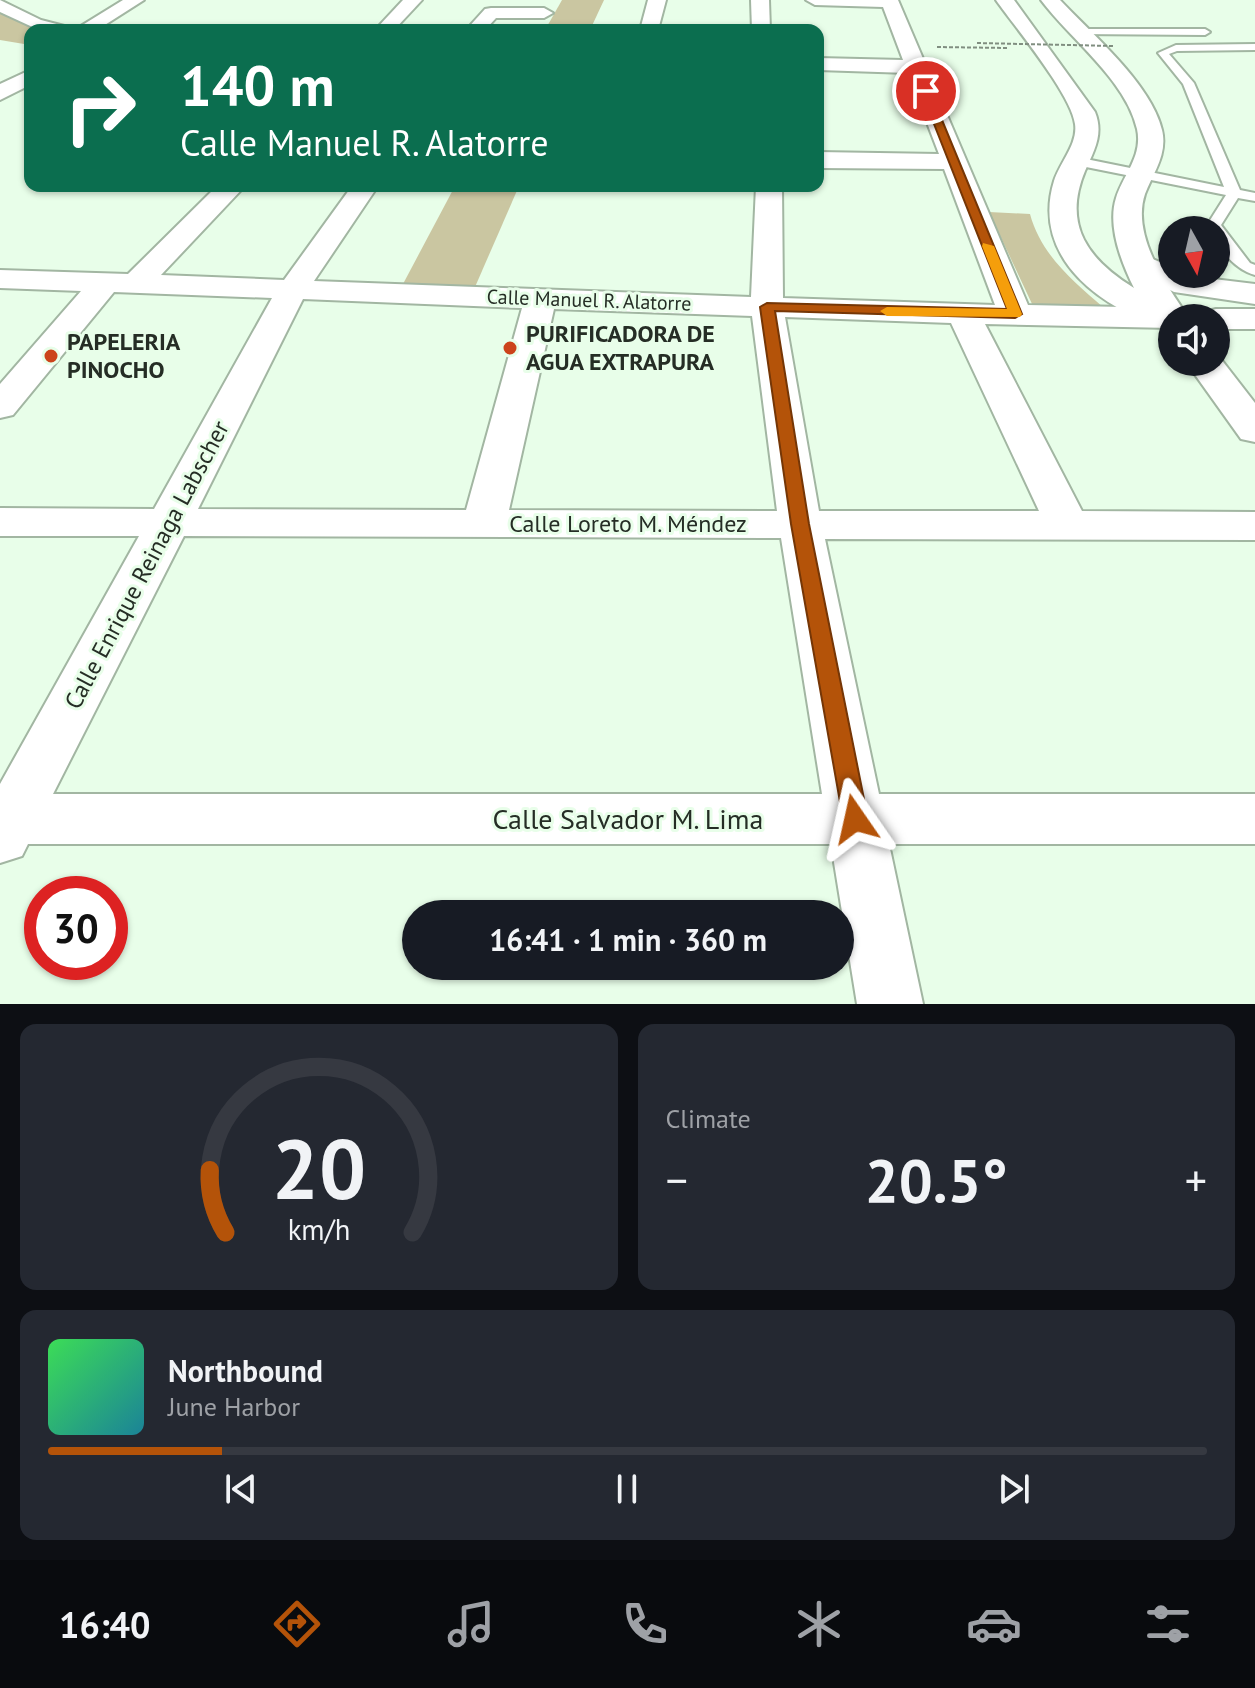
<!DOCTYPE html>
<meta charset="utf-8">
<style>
body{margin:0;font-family:"PT Sans",sans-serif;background:#242831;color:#f1f3f6;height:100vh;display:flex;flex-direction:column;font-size:30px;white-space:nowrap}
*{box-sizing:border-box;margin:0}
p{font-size:26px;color:#9ea1a6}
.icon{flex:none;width:44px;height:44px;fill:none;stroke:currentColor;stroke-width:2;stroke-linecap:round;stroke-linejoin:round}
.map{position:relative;height:1004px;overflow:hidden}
.drawer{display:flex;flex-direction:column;gap:20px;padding:20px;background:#0d0f14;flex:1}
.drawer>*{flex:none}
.banner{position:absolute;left:24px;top:24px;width:800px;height:168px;border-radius:16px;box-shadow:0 2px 6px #0004;background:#0b6e4f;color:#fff;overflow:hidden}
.needle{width:52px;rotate:172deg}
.fabs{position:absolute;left:1158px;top:216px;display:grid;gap:16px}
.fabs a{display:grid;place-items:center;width:72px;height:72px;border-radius:50%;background:#171b24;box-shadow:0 2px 6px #0004;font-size:40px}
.speed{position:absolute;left:24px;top:876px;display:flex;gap:16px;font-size:40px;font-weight:700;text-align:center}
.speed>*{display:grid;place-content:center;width:104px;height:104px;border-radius:50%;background:#171b24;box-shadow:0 2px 6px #0004;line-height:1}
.speed .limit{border:12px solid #d22;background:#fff;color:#111}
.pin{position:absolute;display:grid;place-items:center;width:68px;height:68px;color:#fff;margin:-34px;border:4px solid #fff;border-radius:50%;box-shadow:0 2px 8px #0007}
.me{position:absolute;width:88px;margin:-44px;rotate:349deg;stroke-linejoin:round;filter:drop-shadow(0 0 6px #0008)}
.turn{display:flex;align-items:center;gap:28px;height:168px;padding:0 24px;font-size:36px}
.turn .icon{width:104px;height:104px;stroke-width:2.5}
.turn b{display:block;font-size:56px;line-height:68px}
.big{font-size:60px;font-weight:800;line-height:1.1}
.drawer .widget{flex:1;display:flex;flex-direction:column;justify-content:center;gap:12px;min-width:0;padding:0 28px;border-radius:16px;background:#242831}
.drawer .dial{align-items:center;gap:0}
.dial svg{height:208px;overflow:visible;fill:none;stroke:#363941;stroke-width:7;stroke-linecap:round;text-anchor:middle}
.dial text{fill:#f1f3f6;stroke:none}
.song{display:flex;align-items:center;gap:24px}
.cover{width:96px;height:96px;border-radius:12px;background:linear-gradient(135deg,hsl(130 70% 55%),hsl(190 70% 35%))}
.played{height:8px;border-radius:4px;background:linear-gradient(90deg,#b45309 15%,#363941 15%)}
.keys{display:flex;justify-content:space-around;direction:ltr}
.heat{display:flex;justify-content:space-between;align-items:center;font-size:44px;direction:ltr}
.drawer .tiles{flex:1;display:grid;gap:20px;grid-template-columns:1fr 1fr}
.widget:last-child{grid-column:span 2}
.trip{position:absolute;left:402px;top:900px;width:452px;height:80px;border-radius:40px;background:#171b24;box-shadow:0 2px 6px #0004;font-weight:800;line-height:80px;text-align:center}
.tabs{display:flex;height:128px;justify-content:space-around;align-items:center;background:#090b0e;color:#9ea1a6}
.tabs .icon{width:56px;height:56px}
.tabs .active{color:#b45309}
.tabs b{font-size:36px;color:#f1f3f6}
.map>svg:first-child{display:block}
.green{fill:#cac6a1}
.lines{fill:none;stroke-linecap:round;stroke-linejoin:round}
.service-casing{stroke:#a2b6a2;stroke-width:4}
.minor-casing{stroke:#a2b6a2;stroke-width:4}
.tertiary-casing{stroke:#a2b6a2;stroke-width:4}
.secondary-casing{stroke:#a2b6a2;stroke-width:4}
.path{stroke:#808e80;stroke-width:2;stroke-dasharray:4 2;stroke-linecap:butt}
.service{fill:#fff;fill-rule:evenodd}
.minor{fill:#fff;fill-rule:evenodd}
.tertiary{fill:#fff;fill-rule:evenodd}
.secondary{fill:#fff;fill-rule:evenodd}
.path-bridge{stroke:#808e80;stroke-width:2;stroke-dasharray:4 2;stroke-linecap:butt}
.route{fill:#b45309;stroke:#753606;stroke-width:2}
.slow{fill:#f59e0b}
.poi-dot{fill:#cc431b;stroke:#e8fee9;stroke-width:3}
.labels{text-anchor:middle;stroke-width:6;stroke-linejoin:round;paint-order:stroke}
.far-street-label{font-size:20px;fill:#252d25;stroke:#e8fee9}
.poi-label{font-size:24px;font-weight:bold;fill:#252d25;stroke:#e8fee9;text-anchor:start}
.street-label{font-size:24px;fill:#252d25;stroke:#e8fee9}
.near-street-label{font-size:28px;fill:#252d25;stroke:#e8fee9}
</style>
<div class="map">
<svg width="1255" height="1004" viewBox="0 0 1255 1004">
<rect width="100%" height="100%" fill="#e8fee9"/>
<g class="green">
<path d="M562 0H604L590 30H545Z"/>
<path d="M0 12 38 30H30V45L0 40Z"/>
<path d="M455 186H519L475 287 403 284Z"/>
<path d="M989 212 1030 214C1041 255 1073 281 1104 308L1033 306Z"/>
</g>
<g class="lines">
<defs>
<g id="service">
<path d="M1078 29H1205L1210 32 1205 35 1075 34Z"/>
<path d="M1255 44V50L1177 51 1169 54 1194 83 1240 190 1255 193V201L1238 198 1221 225 1250 263 1255 265V275C1237 270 1216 250 1216 230H1210L1207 225 1226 195 1076 165 1069 161 1076 157 1224 187 1183 84 1158 53 1176 45Z"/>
</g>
<g id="minor">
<path d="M0 0 41 20 76 29 123 0H144L97 30H39L0 12Z"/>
<path d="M403 0H422L394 30H375Z"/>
<path d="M648 0H666L658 30H640Z"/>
<path d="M751 0H769L770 30H752Z"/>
<path d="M806 0H898L1028 305 1171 308 1183 311 1187 318H1172L1171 328 985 324 1082 511 1255 512V540L825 539 879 794H1255V844H889L923 1004H857L831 844H28L22 856 0 863V784L139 536H0V508L154 509 272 298 114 292 13 415 0 418V384L81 291 0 288V270L128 274 217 186H245L161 275 284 280 352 186H378L314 281 751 297 756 186H782L783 298 995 305 944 169 818 168V152L939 154 908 73 818 70V58L903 60 883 7 815 5ZM303 299 522 308 466 510 198 509ZM554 309 752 316 777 511 509 510ZM785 317 951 323 1039 511H819ZM184 536 781 538 822 794H53Z"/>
<path d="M491 8H544L553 13 544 18H496L485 30H466L485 9Z"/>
<path d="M30 70V85L0 100V84Z"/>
<path d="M1138 253 1172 267V274L1255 284V304L1174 292 1127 268 1123 262 1127 256Z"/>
</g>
<path id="tertiary" d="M1216 309H1255V329H1216V318H1199L1204 312Z"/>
<g id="secondary">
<path d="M996 0H1014L1095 112C1104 134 1094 151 1085 171 1062 226 1089 260 1134 288 1122 264 1107 226 1116 198 1123 175 1143 156 1137 129 1126 80 1070 39 1041 0H1060C1092 34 1151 84 1162 130 1168 154 1153 173 1145 194 1131 235 1167 286 1189 318H1172V329C1104 312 1030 259 1054 181 1060 162 1078 144 1075 124 1071 94 1015 27 996 0Z"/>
<path d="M1217 354 1255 403V442L1241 439 1186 362H1216Z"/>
</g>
</defs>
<use href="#service" class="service-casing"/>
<use href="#minor" class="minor-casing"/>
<use href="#tertiary" class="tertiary-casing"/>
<use href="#secondary" class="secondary-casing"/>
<path class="path" d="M937 47 1007 48"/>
<use href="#service" class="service"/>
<use href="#minor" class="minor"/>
<use href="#tertiary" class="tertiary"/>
<use href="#secondary" class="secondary"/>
<path class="path-bridge" d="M977 43 1114 46"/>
</g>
<path class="route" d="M926 88 930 91 1022 314 1015 318 775 311 809 524 868 819 864 826 855 829 847 826 843 819 791 524 760 307 767 303 1007 309 921 91Z"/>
<path class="slow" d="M983 243 994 246 1022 314 1020 317 887 316 880 311 887 307 1007 309 982 246Z"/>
<g class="poi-dot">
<circle cx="510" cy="348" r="8"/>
<circle cx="51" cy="356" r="8"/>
</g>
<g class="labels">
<g class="far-street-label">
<text transform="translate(589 300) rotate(2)" y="7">Calle Manuel R. Alatorre</text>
</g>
<g class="poi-label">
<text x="526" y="342">PURIFICADORA DE<tspan x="526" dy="28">AGUA EXTRAPURA</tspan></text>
<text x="67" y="350">PAPELERIA<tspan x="67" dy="28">PINOCHO</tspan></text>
</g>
<g class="street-label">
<text x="628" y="532">Calle Loreto M. Méndez</text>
<text transform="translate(147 565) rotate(-62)" y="8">Calle Enrique Reinaga Labscher</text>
</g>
<g class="near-street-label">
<text x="628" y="829">Calle Salvador M. Lima</text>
</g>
</g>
</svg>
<div class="fabs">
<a><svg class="needle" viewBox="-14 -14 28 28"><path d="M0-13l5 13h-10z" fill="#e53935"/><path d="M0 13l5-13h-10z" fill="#9ea1a6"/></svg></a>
<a><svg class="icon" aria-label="sound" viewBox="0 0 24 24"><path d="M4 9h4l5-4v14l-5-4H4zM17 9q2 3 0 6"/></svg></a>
</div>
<div class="speed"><div class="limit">30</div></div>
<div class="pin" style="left:926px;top:91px;background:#d93025"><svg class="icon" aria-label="arrive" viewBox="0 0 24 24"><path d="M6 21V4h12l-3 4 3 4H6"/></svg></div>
<svg class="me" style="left:855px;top:819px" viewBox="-20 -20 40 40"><path d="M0-17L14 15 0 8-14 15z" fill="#b45309" stroke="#fff" stroke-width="4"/></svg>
<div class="trip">16:41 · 1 min · 360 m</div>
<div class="banner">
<div class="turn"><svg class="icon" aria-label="right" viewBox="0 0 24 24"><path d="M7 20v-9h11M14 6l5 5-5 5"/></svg><div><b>140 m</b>Calle Manuel R. Alatorre</div></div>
</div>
</div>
<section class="drawer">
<div class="tiles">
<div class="widget dial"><svg viewBox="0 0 100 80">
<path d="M14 69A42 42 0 1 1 86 69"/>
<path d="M14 69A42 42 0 0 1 8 45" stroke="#b45309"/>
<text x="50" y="56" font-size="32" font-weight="700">20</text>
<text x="50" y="72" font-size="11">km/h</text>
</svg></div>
<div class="widget"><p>Climate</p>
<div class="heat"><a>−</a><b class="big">20.5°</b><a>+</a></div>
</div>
<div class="widget">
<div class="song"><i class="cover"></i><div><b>Northbound</b><p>June Harbor</p></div></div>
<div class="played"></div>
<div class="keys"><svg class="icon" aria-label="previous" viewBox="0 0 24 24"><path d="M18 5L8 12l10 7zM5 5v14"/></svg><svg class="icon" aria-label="pause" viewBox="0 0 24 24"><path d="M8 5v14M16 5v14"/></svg><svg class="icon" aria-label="next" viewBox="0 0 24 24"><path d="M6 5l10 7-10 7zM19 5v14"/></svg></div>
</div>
</div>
</section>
<nav class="tabs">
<b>16:40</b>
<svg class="icon active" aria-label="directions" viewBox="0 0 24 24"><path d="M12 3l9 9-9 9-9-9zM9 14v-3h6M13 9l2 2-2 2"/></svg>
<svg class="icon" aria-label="music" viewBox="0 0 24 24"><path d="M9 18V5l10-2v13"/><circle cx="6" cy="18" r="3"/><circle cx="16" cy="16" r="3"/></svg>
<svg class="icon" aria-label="phone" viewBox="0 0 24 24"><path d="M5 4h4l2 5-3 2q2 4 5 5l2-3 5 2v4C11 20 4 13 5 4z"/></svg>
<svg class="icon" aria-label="climate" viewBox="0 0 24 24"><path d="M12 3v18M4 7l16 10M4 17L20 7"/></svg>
<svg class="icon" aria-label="car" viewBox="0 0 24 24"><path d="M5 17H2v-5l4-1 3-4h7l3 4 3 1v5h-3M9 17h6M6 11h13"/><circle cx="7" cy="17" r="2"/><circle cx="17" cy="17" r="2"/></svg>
<svg class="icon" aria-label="filters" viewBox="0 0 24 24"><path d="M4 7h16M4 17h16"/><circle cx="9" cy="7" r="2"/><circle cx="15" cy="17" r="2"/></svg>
</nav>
